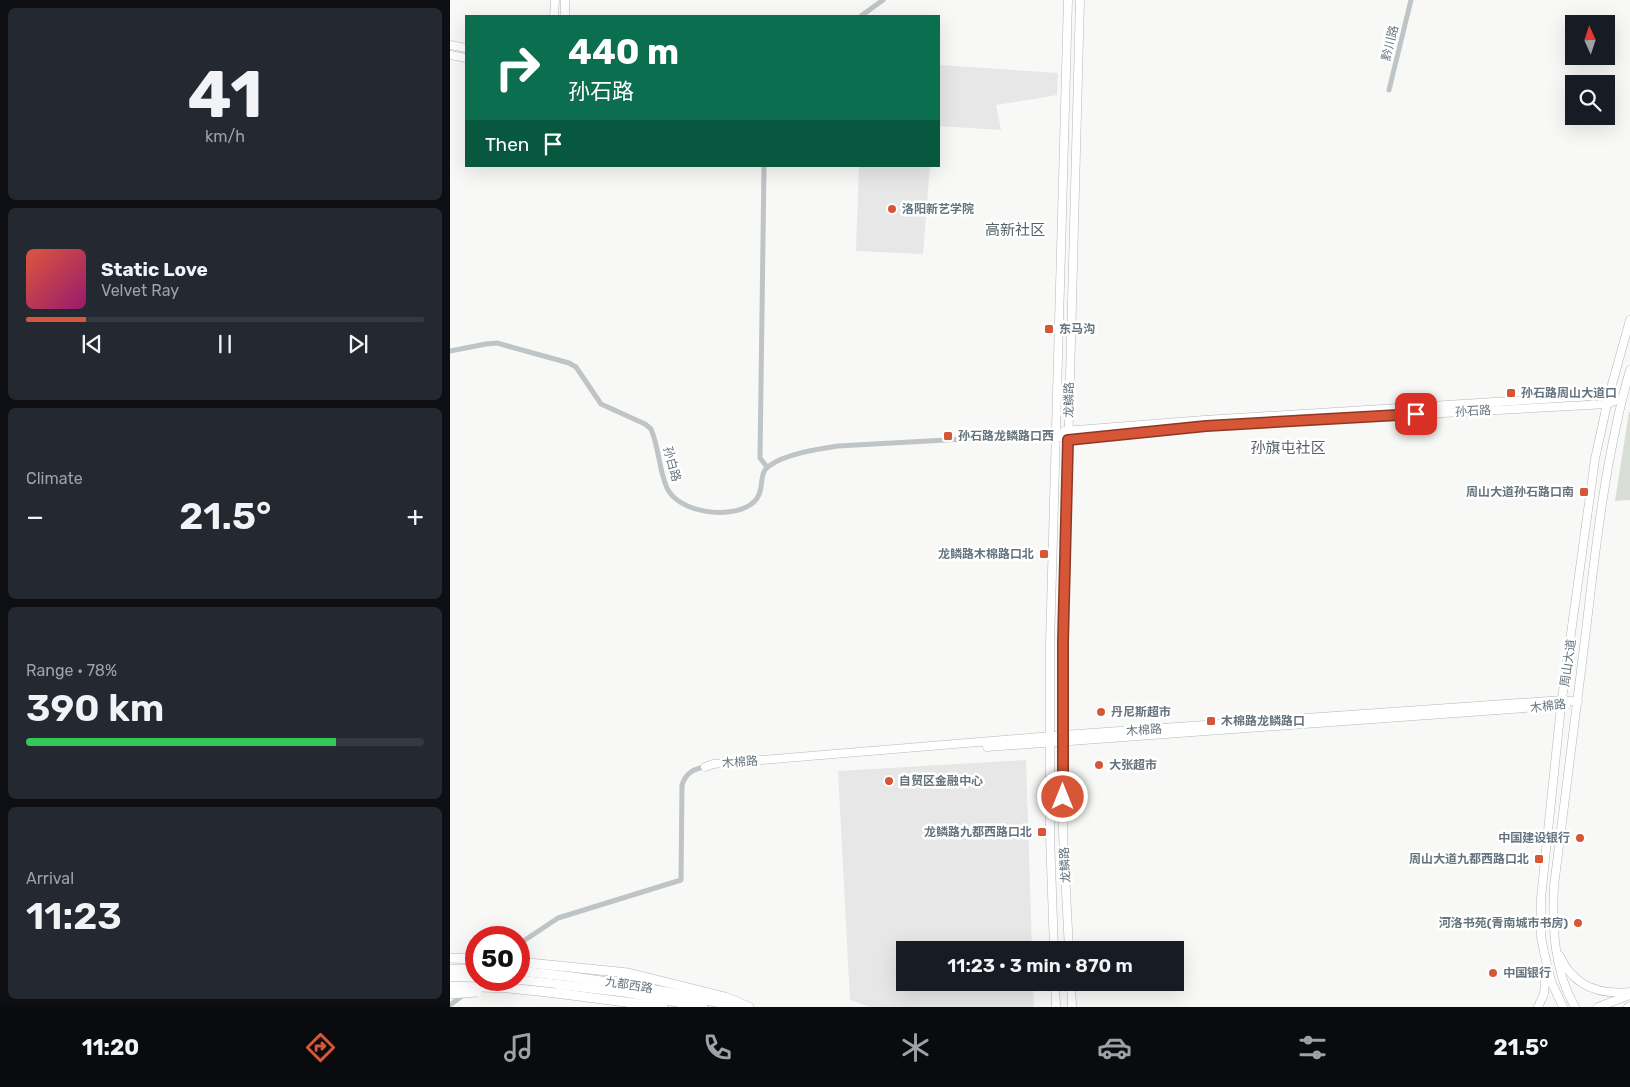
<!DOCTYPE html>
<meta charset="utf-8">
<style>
body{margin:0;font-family:Rubik,"Noto Sans SC",sans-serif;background:#242831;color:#f1f3f6;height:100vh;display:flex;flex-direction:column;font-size:19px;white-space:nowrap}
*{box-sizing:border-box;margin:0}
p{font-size:16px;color:#9ea1a6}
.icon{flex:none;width:28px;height:28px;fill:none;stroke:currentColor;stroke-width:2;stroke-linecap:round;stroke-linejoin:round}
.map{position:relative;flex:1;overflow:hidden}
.sheet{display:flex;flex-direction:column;gap:8px;padding:8px;background:#0d0f14;width:450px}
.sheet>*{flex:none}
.top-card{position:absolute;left:15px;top:15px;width:475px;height:152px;border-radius:0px;box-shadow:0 5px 20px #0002;background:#0b6e4f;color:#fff;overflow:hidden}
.needle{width:32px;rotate:357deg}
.tools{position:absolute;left:1115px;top:15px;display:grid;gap:10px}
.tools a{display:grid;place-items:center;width:50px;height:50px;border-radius:0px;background:#171b24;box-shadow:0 5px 20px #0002;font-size:25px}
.speed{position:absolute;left:15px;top:926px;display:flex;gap:10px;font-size:25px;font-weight:700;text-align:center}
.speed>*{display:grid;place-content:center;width:65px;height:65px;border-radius:50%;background:#171b24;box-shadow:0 5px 20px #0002;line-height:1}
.speed .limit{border:8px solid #d22;background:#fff;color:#111}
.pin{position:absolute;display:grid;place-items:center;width:42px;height:42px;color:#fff;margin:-21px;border-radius:10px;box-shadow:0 2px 8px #0006}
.me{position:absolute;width:55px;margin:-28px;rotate:0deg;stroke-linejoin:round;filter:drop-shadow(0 0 4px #0008)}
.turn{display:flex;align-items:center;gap:18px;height:105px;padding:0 20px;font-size:22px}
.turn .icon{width:65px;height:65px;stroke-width:2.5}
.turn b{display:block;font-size:35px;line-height:42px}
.then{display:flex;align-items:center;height:48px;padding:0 20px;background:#0003;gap:10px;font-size:19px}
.big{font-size:38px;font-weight:600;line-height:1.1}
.sheet .card{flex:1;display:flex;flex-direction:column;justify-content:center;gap:8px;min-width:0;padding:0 18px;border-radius:8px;background:#242831}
.sheet .dial{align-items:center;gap:0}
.dial b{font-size:65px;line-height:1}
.song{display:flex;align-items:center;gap:15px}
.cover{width:60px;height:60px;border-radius:8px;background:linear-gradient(135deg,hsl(10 70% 55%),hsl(320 70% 35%))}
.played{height:5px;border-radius:2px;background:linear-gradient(90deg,#d75637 15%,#363941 15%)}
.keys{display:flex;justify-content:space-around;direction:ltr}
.heat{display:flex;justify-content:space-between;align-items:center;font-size:28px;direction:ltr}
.charge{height:8px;border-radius:4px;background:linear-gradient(90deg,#34c759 78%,#363941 0)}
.trip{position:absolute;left:446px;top:941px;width:288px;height:50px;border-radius:0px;background:#171b24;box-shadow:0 5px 20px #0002;font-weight:600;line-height:50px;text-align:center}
.tabs{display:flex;height:80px;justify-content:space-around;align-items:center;background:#090b0e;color:#9ea1a6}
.tabs .icon{width:35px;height:35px}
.tabs .on{color:#d75637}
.tabs b{font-size:22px;color:#f1f3f6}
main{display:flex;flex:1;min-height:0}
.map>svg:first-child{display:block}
.built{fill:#e6e7e6}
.green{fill:#d8ddd5}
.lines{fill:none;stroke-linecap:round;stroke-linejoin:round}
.secondary-casing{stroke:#b2b8bc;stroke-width:9}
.primary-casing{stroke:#b3b8bb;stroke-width:9}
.highway-casing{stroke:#b3b7ba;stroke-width:10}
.street{stroke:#bfc4c7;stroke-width:5}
.secondary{stroke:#fff;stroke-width:8}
.primary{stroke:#fff;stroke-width:8}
.highway{stroke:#fff;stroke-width:9}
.highway-bridge-casing{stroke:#b3b7ba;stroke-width:10;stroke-linecap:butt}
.highway-bridge{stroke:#fff;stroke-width:9}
.route-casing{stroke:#8c3824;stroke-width:12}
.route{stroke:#d75637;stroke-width:9}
.poi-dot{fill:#d75637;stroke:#fff;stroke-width:2}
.labels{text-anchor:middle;stroke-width:5;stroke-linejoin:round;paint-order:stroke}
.street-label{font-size:12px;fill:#65747e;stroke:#fff}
.poi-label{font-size:12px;font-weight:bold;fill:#65747e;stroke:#fff;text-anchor:start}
.quarter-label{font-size:15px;fill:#57626a;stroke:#fff}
</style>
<main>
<section class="sheet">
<div class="card dial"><b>41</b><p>km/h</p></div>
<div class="card">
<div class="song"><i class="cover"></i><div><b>Static Love</b><p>Velvet Ray</p></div></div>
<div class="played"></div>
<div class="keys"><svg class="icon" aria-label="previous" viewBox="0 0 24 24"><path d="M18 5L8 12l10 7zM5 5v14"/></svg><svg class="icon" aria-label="pause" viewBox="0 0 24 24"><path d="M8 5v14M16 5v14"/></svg><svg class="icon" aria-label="next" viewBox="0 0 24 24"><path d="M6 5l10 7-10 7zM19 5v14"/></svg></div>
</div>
<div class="card"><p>Climate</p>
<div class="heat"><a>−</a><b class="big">21.5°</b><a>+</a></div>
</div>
<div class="card"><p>Range · 78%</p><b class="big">390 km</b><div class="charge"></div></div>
<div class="card"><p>Arrival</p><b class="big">11:23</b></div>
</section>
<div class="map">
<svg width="1180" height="1007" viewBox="0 0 1180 1007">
<rect width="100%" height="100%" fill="#f8f8f6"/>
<g class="built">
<path d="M489 65 608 73 607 95 546 105 551 130 489 126Z"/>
<path d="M409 166H480L473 254 406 251Z"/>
<path d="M576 760 582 950H455V982L583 983 584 1007H420L400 1000 388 771Z"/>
</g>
<path class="green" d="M1179 412H1180V500L1165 501Z"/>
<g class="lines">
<defs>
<g id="secondary">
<path d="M115 0V16"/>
<path d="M104 16 105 0"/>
<path d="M0 45 16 48"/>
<path d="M0 55 16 58"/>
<path d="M614 431 754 420 1159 395 1164 396"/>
<path d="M605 434 618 440 756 426 1157 404 1172 398"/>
<path d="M537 747 1116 705"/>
<path d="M255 767 263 764 613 735 1113 700 1128 702"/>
<path d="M604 950 600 835V644L618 0"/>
<path d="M619 950 613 833V642L630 0"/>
<path d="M605 982 606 1007"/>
<path d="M621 982 622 1007"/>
</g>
<g id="primary">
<path d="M1110 956C1123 986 1149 995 1180 992"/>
<path d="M1088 1007 1094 994 1096 971"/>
<path d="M1113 1007 1101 981 1094 952 1091 937V898L1111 706 1145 459 1159 395 1180 320"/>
<path d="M1125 1007C1104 971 1102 927 1104 886 1115 801 1126 716 1136 631 1146 543 1156 454 1180 370"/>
<path d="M1148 1007 1180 995"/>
<path d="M1178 1007 1180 1006"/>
</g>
<g id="highway">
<path d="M0 958 26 959"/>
<path d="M69 962 178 973 275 997 299 1007"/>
<path d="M0 969H26"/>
<path d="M69 971C143 978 215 990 288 1007"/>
<path d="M0 977 26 978"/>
<path d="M69 980 174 992 253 1007"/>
<path d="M106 993 213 1007"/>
</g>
</defs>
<use href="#secondary" class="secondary-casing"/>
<use href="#primary" class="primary-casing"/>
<use href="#highway" class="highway-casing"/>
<g class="street">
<path d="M411 16 433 0"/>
<path d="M939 90 961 0"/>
<path d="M314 166 310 458 317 467"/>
<path d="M0 351 36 344 47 343 119 363 126 367 151 404 195 424 201 429C209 447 209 471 217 488 229 513 278 519 300 505 318 493 306 475 319 466 335 454 368 449 388 446L605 434"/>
<path d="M69 944 108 918 231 880 232 785C236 773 243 769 255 767"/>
<path d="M0 1005 16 993"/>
</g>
<use href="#secondary" class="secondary"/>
<use href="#primary" class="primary"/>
<use href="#highway" class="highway"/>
<defs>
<g id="highway-bridge">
<path d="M0 986 59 988 106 993"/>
<path d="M0 994 27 992"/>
</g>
</defs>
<use href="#highway-bridge" class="highway-bridge-casing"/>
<use href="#highway-bridge" class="highway-bridge"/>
</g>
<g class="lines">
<defs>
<path id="route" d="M613 797V642L618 440 756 426 966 414"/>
</defs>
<use href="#route" class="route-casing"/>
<use href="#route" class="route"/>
</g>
<g class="poi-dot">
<circle cx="442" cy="209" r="5"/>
<rect x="594" y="324" width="10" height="10" rx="2.5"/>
<rect x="1056" y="388" width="10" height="10" rx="2.5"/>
<rect x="493" y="431" width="10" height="10" rx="2.5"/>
<rect x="1129" y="487" width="10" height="10" rx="2.5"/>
<rect x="589" y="549" width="10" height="10" rx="2.5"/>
<circle cx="651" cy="712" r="5"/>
<rect x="756" y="716" width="10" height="10" rx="2.5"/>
<circle cx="649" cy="765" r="5"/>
<circle cx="439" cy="781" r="5"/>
<rect x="587" y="827" width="10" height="10" rx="2.5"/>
<circle cx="1130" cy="838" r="5"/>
<rect x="1084" y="854" width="10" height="10" rx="2.5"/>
<circle cx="1128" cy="923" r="5"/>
<circle cx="1043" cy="973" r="5"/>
</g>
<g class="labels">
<g class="street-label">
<text transform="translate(940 43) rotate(-76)" y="4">黔川路</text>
<text transform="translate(619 400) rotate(-89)" y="4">龙鳞路</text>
<text transform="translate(1023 411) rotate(-3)" y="4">孙石路</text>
<text transform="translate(222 464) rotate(75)" y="4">孙白路</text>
<text transform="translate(1118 663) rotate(-82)" y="4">周山大道</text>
<text transform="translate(1098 706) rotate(-7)" y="4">木棉路</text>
<text transform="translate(694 730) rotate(-4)" y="4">木棉路</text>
<text transform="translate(290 762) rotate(-4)" y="4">木棉路</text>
<text transform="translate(615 865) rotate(-93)" y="4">龙鳞路</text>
<text transform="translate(179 985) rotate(9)" y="4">九都西路</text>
</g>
<g class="poi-label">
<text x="452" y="213">洛阳新艺学院</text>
<text x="609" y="333">东马沟</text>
<text x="1071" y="397">孙石路周山大道口</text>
<text x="508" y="440">孙石路龙鳞路口西</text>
<text x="1124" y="496" text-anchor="end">周山大道孙石路口南</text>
<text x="584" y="558" text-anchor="end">龙鳞路木棉路口北</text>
<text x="661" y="716">丹尼斯超市</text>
<text x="771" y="725">木棉路龙鳞路口</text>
<text x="659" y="769">大张超市</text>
<text x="449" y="785">自贸区金融中心</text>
<text x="582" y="836" text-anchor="end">龙鳞路九都西路口北</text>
<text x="1120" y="842" text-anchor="end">中国建设银行</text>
<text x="1079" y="863" text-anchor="end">周山大道九都西路口北</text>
<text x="1118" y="927" text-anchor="end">河洛书苑(青南城市书房)</text>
<text x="1053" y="977">中国银行</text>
</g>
<g class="quarter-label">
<text x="565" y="235">高新社区</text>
<text x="838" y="453">孙旗屯社区</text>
</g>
</g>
</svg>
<div class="tools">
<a><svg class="needle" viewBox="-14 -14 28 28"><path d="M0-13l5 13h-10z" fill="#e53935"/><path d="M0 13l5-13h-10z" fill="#9ea1a6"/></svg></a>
<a><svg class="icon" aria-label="search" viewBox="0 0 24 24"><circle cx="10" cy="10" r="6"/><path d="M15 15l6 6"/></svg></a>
</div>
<div class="speed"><div class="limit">50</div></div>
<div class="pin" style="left:966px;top:414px;background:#d93025"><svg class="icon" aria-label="arrive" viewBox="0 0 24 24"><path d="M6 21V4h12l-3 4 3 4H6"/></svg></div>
<svg class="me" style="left:613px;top:797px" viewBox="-20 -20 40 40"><circle r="17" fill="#d75637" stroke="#fff" stroke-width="3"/><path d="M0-11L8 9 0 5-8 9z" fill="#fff"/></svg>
<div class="trip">11:23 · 3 min · 870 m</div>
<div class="top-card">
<div class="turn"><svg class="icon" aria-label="right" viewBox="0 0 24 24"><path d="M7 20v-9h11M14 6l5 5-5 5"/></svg><div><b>440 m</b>孙石路</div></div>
<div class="then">Then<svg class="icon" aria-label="arrive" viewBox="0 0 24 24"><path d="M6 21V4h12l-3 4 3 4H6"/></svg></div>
</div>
</div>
</main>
<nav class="tabs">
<b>11:20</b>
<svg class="icon on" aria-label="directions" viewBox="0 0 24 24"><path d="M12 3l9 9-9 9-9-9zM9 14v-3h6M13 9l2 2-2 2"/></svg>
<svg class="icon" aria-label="music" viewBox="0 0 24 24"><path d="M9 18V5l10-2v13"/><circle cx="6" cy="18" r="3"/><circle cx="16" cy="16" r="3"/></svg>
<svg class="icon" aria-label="phone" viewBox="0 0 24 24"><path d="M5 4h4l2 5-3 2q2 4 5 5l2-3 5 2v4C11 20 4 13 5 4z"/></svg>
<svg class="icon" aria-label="climate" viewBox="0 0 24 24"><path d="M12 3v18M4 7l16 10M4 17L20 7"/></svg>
<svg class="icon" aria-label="car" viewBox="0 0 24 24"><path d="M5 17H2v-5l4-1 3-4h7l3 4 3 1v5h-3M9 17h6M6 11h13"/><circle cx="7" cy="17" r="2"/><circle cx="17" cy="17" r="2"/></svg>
<svg class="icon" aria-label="filters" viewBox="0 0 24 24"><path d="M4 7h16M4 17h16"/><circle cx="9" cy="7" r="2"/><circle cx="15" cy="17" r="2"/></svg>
<b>21.5°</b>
</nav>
